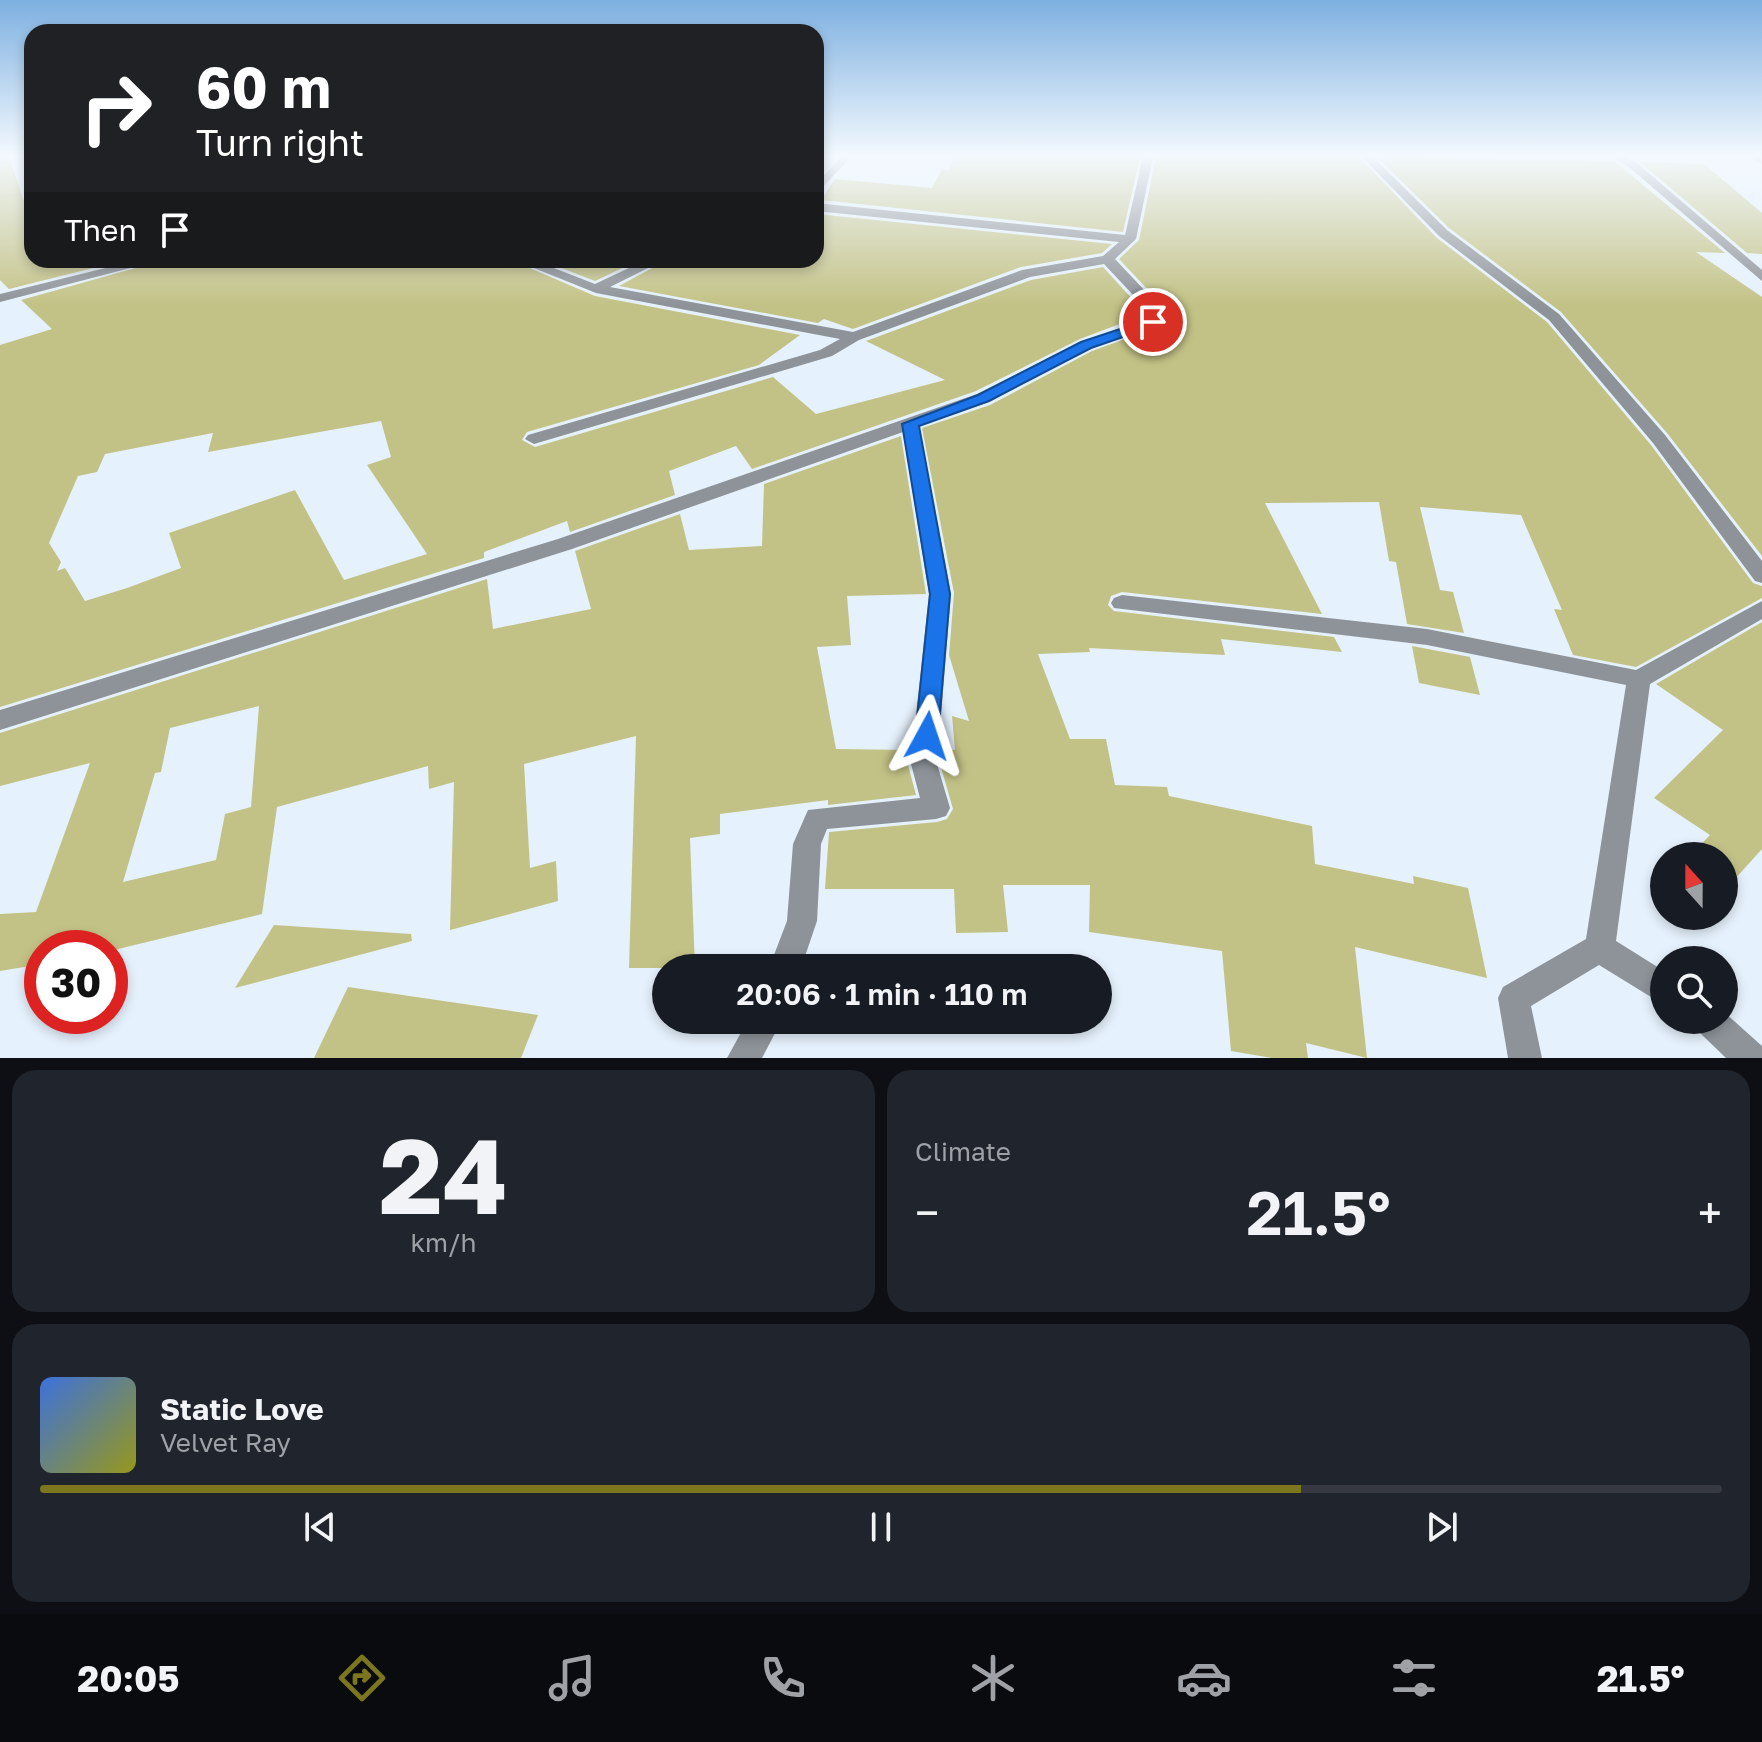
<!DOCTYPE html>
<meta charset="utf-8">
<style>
body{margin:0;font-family:"Golos Text",sans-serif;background:#20242c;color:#f1f3f6;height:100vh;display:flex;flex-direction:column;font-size:30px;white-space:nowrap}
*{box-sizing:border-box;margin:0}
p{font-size:26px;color:#9ea1a6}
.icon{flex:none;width:44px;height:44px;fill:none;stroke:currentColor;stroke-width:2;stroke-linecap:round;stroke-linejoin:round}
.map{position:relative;height:1058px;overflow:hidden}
.panel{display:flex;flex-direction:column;gap:12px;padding:12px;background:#0d0f14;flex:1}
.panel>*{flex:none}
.banner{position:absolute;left:24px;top:24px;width:800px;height:244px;border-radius:24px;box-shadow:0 4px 12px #0003;background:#202124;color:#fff;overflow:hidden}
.needle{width:52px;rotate:339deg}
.tools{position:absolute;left:1650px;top:842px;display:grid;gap:16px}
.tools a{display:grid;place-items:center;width:88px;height:88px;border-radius:50%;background:#171b24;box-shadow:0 4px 12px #0003;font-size:40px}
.speed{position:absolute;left:24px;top:930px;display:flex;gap:16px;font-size:40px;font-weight:700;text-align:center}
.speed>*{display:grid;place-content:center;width:104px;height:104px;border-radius:50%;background:#171b24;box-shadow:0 4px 12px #0003;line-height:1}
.speed .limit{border:12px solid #d22;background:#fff;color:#111}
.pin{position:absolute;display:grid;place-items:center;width:68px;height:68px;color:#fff;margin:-34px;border:4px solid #fff;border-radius:50%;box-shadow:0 2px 8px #0007}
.me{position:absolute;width:88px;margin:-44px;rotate:5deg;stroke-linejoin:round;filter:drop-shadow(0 0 6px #0008)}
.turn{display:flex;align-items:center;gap:28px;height:168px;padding:0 40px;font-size:36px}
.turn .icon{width:104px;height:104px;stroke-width:2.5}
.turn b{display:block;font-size:56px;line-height:68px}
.then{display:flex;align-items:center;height:76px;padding:0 40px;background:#0003;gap:16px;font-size:30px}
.big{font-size:60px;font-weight:600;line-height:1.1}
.panel .card{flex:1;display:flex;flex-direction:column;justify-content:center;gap:12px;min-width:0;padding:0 28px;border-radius:24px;background:#20242c}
.panel .dial{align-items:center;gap:0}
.dial b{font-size:104px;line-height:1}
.song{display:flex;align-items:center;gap:24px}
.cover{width:96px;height:96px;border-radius:12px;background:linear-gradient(135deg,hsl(220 70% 55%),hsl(60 70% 35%))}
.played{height:8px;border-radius:4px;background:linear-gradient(90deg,#7c771d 75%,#363941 75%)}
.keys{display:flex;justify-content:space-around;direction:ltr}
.heat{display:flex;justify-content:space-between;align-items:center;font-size:44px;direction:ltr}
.panel .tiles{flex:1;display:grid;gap:12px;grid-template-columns:1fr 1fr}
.card:last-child{grid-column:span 2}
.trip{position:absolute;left:652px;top:954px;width:460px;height:80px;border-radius:40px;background:#171b24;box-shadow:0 4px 12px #0003;font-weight:600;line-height:80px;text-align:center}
.dock{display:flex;height:128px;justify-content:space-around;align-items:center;background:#090b0e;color:#9ea1a6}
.dock .icon{width:56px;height:56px}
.dock .active{color:#7c771d}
.dock b{font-size:36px;color:#f1f3f6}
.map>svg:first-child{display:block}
.building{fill:#c3c286;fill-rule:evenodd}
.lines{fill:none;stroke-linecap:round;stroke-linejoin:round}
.minor{fill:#8d9399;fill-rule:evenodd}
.route{fill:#1a73e8;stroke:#114b97;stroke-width:2}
</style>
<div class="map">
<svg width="1762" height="1058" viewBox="0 0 1762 1058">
<rect width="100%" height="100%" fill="#e5f1fc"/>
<g class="building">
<path d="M0 157H9L32 225V260H125L9 289 0 280Z"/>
<path d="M954 157H1140L1123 232 821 200 835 179 932 188 942 169 949 170Z"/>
<path d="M1156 157H1359L1437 238 1547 322 1651 445 1753 583 1762 586V598L1636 667 1573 655 1554 609 1562 610 1521 515 1420 507 1440 590 1453 592 1464 633 1407 624 1396 562 1389 561 1379 502 1265 503 1322 614 1122 592 1111 596 1108 605 1114 611 1334 637 1342 652 1221 639 1225 655 1089 648 1090 652 1038 654 1070 739H1106L1115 785 1167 787 1169 796 1312 826 1315 864 1414 884 1413 876 1468 888 1487 978 1355 947 1367 1058 1306 1043 1308 1058H1272L1231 1051 1222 951 1089 932 1090 885H1003L1008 932 956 933 954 889H825L829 832 937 822 947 819 953 809 940 764 941 750H955L952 716 969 721 949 655 954 593 922 428 990 405 1092 351 1161 326 1167 310 1119 259 1139 240Z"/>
<path d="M1377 157 1614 161 1725 253 1696 252 1762 297V556L1667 433 1561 312 1449 228Z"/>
<path d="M1640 162 1704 164 1762 213V254L1747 253Z"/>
<path d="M816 214 1112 244 1102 253 1021 267 853 329 824 319 818 323 619 286 667 260H816Z"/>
<path d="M164 260H511L595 296 800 335 759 365 527 432 522 440 535 447 773 377 816 414 945 380 866 341 1031 280 1103 267 1146 314 1080 339 976 391 752 469 736 446 669 471 675 495 570 532 567 521 484 552V558L0 707V345L52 329 21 300ZM381 421 391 457 367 465 427 554 344 580 295 490 169 533 181 568 127 588 85 601 65 568 57 571 61 562 49 543 78 476 97 472 105 454 213 433 208 452Z"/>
<path d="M541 260H639L595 281Z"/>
<path d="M901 436 926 594 847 596 851 645 817 647 836 749 910 750 908 765 916 795 828 805V800L720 814V834L690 838 695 968H629L636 736 524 764 530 868 556 861 558 901 450 930 454 782 429 789 428 766 277 807 262 914 110 951V948H42V964L0 971V914L36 912 90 763 0 786V733L487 579 493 629 591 609 575 551 680 514 689 550 762 546 764 484ZM259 706 251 807 225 814 216 860 123 882 155 773 161 772 170 728Z"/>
<path d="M1762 622V849L1724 891V856H1690L1710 835 1654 798 1723 730 1656 684Z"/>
<path d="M1412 646 1470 657 1480 695 1419 683Z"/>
<path d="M274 925 411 934 412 941 235 988Z"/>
<path d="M348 987 538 1015 521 1058H314Z"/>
</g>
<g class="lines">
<g class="minor">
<path d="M841 157H851L816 194V184Z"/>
<path d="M1143 157H1153L1136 239 1115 259 1165 312 1158 325 1091 348 989 402 919 426 951 594 937 764 950 808 946 816 936 819 827 829 821 844 817 921 801 968H769L787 921 793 844 808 810 920 798 911 764 929 594 903 432 572 549 0 730V710L558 539 977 394 1081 342 1147 319 1150 313 1104 264 1030 277 859 340 832 356 534 444 525 439 528 435 820 350 840 339 596 293 514 260H533L595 284 646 260H664L610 287 853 332 1022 270 1103 256 1119 242 816 211V203L1125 235Z"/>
<path d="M1362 157H1373L1447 230 1559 314 1665 435 1762 561V583L1755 581 1653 443 1549 320 1439 236Z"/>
<path d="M1613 157H1625L1638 164 1762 270V281L1630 168Z"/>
<path d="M1750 157H1762V164Z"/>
<path d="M138 260H161L0 302V294Z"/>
<path d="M1122 595 1427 629 1636 670 1762 601V619L1650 684 1616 941 1664 971V1005L1599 965 1531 1006 1542 1058H1508L1498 998 1503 987 1586 939 1626 685 1427 645 1114 608 1111 603 1114 598Z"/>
<path d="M1724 1012 1762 1046V1058H1726L1698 1031 1693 1020H1724Z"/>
<path d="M748 1020H782L762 1058H727Z"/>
</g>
</g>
<linearGradient id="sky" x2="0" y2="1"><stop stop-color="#7db0e0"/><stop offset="0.51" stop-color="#f3f9fe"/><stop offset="1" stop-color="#f3f9fe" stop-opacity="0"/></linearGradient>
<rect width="1762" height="305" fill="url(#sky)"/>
<path class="route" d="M1153 318 1160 322 1158 325 1091 348 989 401 919 426 950 594 938 736 935 742 927 745 918 742 915 736 930 594 902 424 978 395 1081 342Z"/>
</svg>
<div class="tools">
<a><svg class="needle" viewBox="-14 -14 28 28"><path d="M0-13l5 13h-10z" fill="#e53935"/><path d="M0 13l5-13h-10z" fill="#9ea1a6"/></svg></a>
<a><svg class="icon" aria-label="search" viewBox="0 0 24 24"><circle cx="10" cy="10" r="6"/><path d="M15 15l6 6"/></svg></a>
</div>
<div class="speed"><div class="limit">30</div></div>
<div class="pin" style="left:1153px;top:322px;background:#d93025"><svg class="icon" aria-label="arrive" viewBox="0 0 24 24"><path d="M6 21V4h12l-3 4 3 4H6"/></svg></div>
<svg class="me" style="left:927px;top:736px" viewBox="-20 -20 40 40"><path d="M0-17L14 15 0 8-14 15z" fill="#1a73e8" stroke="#fff" stroke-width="4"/></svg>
<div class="trip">20:06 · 1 min · 110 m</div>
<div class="banner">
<div class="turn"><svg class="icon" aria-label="right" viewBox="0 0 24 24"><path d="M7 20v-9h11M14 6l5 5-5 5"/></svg><div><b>60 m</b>Turn right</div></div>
<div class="then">Then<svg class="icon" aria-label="arrive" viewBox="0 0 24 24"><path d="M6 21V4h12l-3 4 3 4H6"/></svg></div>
</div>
</div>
<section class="panel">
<div class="tiles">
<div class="card dial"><b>24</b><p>km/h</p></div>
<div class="card"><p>Climate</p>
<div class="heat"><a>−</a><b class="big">21.5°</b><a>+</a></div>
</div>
<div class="card">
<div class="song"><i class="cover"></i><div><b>Static Love</b><p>Velvet Ray</p></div></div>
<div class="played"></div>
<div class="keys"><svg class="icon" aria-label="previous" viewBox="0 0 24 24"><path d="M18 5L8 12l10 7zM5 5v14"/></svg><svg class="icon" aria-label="pause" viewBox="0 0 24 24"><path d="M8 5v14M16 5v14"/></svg><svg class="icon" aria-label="next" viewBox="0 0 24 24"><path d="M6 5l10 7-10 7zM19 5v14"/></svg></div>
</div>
</div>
</section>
<nav class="dock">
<b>20:05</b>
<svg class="icon active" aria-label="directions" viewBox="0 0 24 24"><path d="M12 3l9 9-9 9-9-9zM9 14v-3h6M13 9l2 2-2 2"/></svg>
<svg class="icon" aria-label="music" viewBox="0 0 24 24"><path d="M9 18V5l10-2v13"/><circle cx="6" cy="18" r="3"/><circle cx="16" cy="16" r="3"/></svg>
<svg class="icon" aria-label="phone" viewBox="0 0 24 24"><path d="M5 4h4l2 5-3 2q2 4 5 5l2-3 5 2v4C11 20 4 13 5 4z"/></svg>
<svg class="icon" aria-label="climate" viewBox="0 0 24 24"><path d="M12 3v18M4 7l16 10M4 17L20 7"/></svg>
<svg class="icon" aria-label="car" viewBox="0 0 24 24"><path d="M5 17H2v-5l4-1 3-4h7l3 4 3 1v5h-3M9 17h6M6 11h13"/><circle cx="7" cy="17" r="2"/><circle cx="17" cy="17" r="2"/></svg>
<svg class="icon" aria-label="filters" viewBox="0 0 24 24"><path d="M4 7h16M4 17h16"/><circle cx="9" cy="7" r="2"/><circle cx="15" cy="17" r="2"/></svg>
<b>21.5°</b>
</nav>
